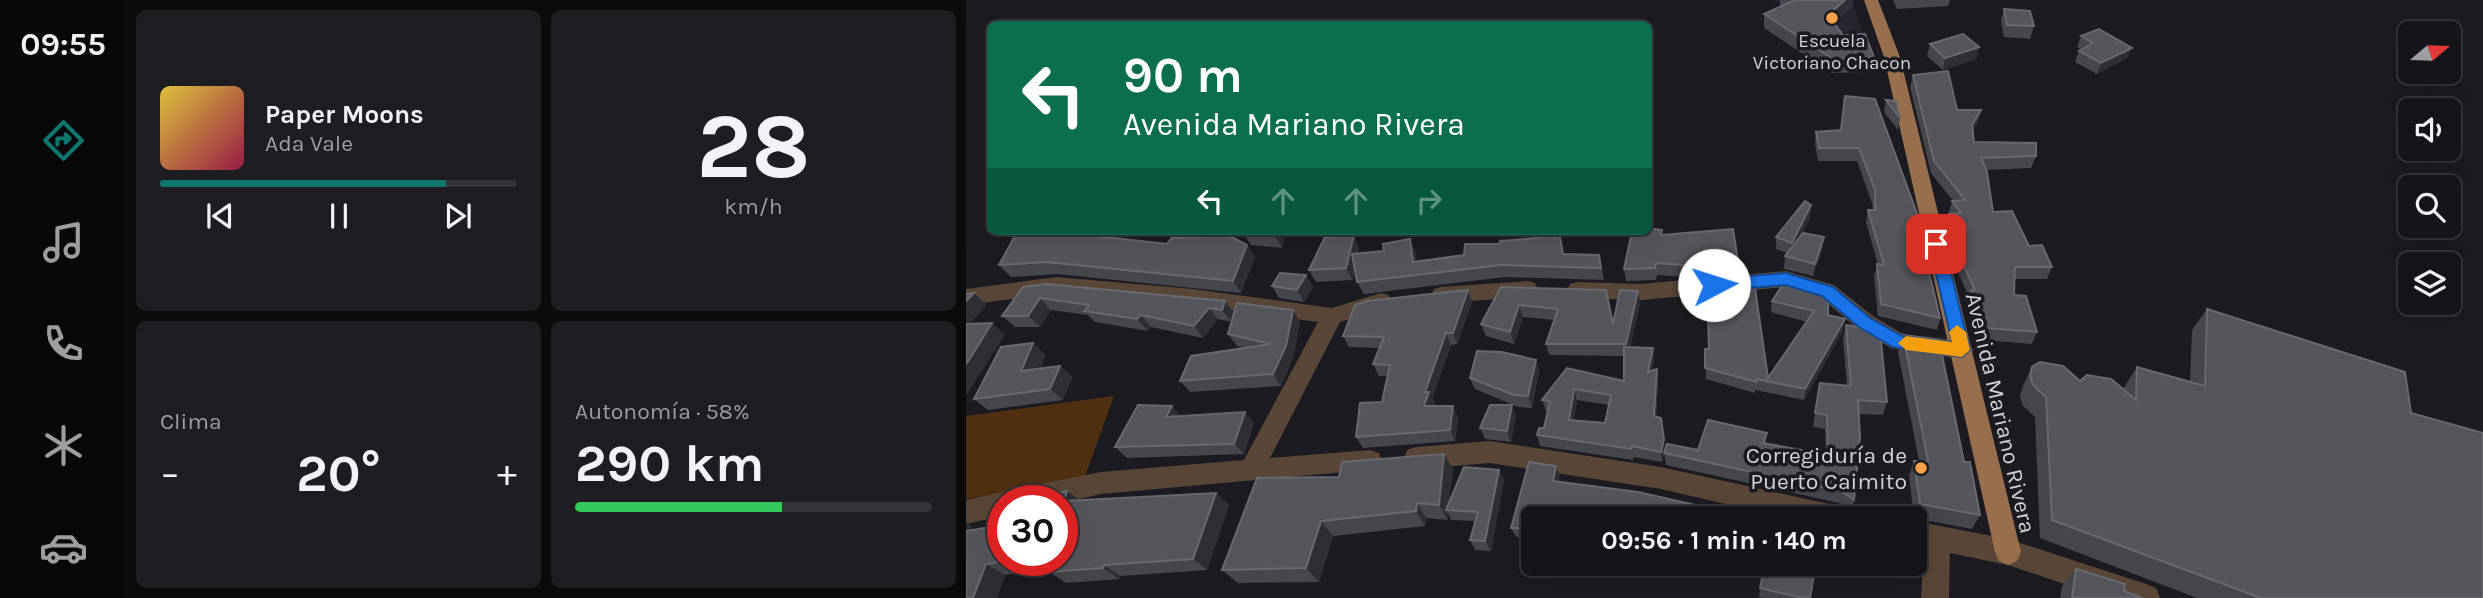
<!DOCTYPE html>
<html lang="es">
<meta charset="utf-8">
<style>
body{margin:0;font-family:Karla,sans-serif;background:#1d1d22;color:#f1f3f6;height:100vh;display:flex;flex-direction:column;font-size:26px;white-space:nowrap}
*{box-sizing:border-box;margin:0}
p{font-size:23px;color:#9d9ea2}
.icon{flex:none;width:38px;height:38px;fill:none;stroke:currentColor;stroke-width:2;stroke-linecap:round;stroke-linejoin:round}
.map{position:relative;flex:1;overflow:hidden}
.sheet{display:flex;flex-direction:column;gap:10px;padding:10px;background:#0b0b0e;width:840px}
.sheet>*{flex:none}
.hud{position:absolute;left:21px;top:21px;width:665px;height:214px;border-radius:10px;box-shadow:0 7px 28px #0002,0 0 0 2px #333338;background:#0b6e4f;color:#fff;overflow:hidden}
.needle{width:46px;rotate:71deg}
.fabs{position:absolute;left:1432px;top:21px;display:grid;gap:14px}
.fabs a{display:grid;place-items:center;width:63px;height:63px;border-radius:10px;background:#141419;box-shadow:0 7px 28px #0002,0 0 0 2px #333338;font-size:35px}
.speed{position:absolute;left:21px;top:485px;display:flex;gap:14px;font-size:35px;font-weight:700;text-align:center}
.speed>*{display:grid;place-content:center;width:91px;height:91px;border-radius:50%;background:#141419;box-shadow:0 7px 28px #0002,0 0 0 2px #333338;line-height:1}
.speed .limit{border:10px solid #d22;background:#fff;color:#111}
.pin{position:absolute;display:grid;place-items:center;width:60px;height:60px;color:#fff;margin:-30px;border-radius:14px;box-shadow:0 4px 10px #0006}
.me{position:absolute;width:77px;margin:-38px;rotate:85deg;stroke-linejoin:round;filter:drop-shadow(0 0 5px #0008)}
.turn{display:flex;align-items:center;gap:24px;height:147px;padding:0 21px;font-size:32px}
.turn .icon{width:91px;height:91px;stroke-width:2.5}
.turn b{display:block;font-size:49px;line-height:60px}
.lanes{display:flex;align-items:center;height:66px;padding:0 21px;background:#0003;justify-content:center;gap:35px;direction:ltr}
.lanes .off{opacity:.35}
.big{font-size:52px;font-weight:700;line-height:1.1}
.sheet .widget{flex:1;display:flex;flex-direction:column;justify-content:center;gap:10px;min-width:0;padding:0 24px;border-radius:10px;background:#1d1d22}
.sheet .dial{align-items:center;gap:0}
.dial b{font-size:91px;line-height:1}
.song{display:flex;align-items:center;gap:21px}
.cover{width:84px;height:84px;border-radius:10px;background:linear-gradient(135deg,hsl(50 70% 55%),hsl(340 70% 35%))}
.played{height:7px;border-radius:4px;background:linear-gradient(90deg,#0f766e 80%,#333338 80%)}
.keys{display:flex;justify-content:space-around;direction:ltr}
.heat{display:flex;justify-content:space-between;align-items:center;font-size:38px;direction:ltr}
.charge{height:10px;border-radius:5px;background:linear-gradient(90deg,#34c759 58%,#333338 0)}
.sheet .tiles{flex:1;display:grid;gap:10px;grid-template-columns:repeat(2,1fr)}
.trip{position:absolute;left:555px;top:506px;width:406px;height:70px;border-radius:10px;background:#141419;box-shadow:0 7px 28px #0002,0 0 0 2px #333338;font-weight:700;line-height:70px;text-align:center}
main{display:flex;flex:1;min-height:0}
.menu{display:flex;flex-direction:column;width:126px;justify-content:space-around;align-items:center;background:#08080a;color:#9d9ea2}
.menu .icon{width:49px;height:49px}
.menu .selected{color:#0f766e}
.menu b{font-size:32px;color:#f1f3f6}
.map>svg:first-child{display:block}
.built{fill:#252630}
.green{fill:#513012}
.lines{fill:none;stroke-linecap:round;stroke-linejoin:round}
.minor{fill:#5a4636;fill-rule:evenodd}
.major{fill:#986f4d;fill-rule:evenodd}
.wall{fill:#46464d;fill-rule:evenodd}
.shaded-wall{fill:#2e2f35}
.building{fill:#55565c;stroke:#68696f;stroke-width:2;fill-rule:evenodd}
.route{fill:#1a73e8;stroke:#114b97;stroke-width:2}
.slow{fill:#f59e0b}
.poi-dot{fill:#f9a04d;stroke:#1b1b21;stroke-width:2.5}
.labels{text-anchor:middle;stroke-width:7;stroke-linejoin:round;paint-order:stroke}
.far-poi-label{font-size:19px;fill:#d2d2d7;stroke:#1b1b21}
.street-label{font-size:23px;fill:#d2d2d7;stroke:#1b1b21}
.poi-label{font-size:23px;fill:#d2d2d7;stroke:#1b1b21;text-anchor:end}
</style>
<main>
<nav class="menu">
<b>09:55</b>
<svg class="icon selected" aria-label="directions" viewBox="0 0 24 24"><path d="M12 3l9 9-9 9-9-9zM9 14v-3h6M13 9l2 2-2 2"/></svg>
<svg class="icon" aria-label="music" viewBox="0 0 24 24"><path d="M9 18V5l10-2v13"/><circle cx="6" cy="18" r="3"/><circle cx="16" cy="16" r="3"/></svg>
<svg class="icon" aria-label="phone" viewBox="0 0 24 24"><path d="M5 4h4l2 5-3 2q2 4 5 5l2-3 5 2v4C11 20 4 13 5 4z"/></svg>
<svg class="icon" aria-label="climate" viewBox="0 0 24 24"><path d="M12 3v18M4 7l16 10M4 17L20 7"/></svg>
<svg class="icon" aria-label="car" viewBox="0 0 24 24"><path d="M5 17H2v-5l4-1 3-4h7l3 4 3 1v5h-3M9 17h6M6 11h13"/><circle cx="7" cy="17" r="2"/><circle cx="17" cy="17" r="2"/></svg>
</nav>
<section class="sheet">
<div class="tiles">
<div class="widget">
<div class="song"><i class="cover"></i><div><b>Paper Moons</b><p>Ada Vale</p></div></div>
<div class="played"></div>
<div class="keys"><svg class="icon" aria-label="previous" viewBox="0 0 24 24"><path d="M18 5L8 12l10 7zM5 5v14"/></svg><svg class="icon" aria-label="pause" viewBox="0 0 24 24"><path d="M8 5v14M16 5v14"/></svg><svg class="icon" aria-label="next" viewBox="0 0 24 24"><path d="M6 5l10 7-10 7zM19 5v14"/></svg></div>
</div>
<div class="widget dial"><b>28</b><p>km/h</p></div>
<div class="widget"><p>Clima</p>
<div class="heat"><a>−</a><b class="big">20°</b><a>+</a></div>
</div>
<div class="widget"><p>Autonomía · 58%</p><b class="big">290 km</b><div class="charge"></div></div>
</div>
</section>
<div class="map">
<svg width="1517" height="598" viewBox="0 0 1517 598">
<rect width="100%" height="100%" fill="#1b1b21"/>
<path class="built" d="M807 0H886L897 34 865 31Z"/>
<path class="green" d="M148 396 117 482 0 499V416Z"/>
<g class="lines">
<g class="minor">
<path d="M820 271 868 285 907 316 937 334 996 341 1004 344 1007 350 1004 356 996 359 925 348 891 328 854 297 820 287 675 300 611 298 604 296 601 290 604 284 611 282 675 284Z"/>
<path d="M91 277 227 289 366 308 415 293 422 295 426 301 422 307 374 322 304 458 404 450 413 453 416 461 413 469 135 494 96 503 37 500V516L0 524V500L37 492 44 495 54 488 135 472 278 460 352 322 227 305 91 293 0 305V289Z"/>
<path d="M562 281 569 283 572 289 569 295 562 297 475 303 468 301 465 295 468 289 475 287Z"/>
<path d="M524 441 695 467 872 506 881 510 885 518H820L695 489 524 463 450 469 441 466 438 458 441 450 450 447Z"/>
<path d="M948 521 1042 539 1180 584 1190 588 1194 598H1140L1042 565 984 553 983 598H955L958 547 948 545Z"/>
</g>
<path class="major" d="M898 0H912L934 57 1055 552 1051 561 1042 565 1033 561 1029 552 918 57Z"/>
</g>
<g class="wall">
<path d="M814 0H887L886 7 868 23 877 35 908 57 905 72 866 73 798 28V14L816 6 814 5Z"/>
<path d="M927 0H984L982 6 931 9Z"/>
<path d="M1038 9 1068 26 1064 39 1038 37 1035 21Z"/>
<path d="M1115 36 1161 58 1131 74 1109 62 1113 51 1116 50 1111 47Z"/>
<path d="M964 44 1013 47 1010 59 977 70 961 56Z"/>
<path d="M947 75 991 110H1015L1012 122 1007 130 1008 142 1070 156 1065 168 1021 170 1027 212 1086 267 1081 279H1048V295L1071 332 1066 344 1017 340 1001 302 1003 297 986 260 979 226 986 201H987L965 173 944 87Z"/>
<path d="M879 96 961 261 974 318 971 330 912 316 908 277 911 264 912 265 900 222 902 210H907L906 203 891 161H852L849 144 850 132 875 130Z"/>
<path d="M920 100 934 118 932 130 918 112Z"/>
<path d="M845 205 844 218 835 236 858 237 856 250 847 276 818 269 819 256 821 253 810 249V237Z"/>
<path d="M320 231 316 248 285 245 277 233Z"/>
<path d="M123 232 126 235 201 244 281 245 289 257 275 293 91 274 45 277 33 265Z"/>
<path d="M696 235 772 261V273L719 277 691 275 690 280 660 281 658 269Z"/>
<path d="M444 239 449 251 450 262 597 254 633 255 638 280 539 277 398 294 391 282 389 269 386 280 350 282 343 270 393 247 392 254 418 251Z"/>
<path d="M340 275 347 287 338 302 313 298 306 286Z"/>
<path d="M57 287 259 301 268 313 265 322 252 319 237 338 185 327 182 331 129 322 122 315 85 310 74 327H49L36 316Z"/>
<path d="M535 287 647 324 674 303 664 347 687 348 688 360 686 371 691 369 692 381 690 417 699 449 732 450 801 433 800 444 860 455 859 429 847 427 854 383 881 386 877 339 880 325 921 402 917 415 893 414 888 500 885 513 873 503 700 465 698 453 696 462 667 457V460L574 446 571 435 578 428 582 411H580L576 400 601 368 658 381V356L583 355 580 344 588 320 557 317 548 344 520 336 515 324ZM611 400 643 405 639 423 608 420Z"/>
<path d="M502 290 506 302 491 344 485 345 466 399 469 403 468 406 492 417 489 441 397 448 390 437 416 402 422 376H413L407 364 413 348 383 347 377 336Z"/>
<path d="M806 301 862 315 877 331 838 400 789 390V393L740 379 739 349 802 378 841 322 805 312Z"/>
<path d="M1241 309 1445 413 1517 598H1231L1074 538 1069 417 1057 406 1054 397 1056 388 1066 367 1114 381 1157 389 1171 367 1224 381 1226 330Z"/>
<path d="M334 322 327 357 315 386 224 392 214 381 279 347 271 346 262 334Z"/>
<path d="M937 335 998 462 1014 515 1006 529 948 518 943 476 948 461H953L932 352Z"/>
<path d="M80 355 74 368 94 366 106 377 97 400 22 410 8 399Z"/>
<path d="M570 360 573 371 566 408 552 407 509 389 504 378Z"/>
<path d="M279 412 288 423 278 454 161 458 149 447 216 416Z"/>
<path d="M550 416 545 442 519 439 514 428Z"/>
<path d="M478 454 487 470 483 501 533 470 538 480 525 551 509 550 504 540 509 521 485 520 482 514V520L460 518 459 526 367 536 353 582 272 583 256 570 373 477Z"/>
<path d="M594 476 567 518V538L550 537 545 528Z"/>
<path d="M101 491 114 500 250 493 263 505 241 570 154 576 153 579 100 583 83 572 84 568 39 575 31 598H0V522L5 526 3 531 37 525V560H96V500H55L56 498Z"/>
<path d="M758 564H850L844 598H798L793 597 796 578 758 568Z"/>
<path d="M1110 569 1158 591 1177 598H1094L1096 586Z"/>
</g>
<g class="shaded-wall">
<path d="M879 0H887L886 7 860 29 862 15Z"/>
<path d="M1013 47 1010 59 977 70 979 58Z"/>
<path d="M1166 48 1161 58 1131 74 1135 63Z"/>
<path d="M1015 110 1012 122 1002 137 1006 125Z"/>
<path d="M845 205 844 218 825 255 826 243Z"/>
<path d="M310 231H320L316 248 309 236Z"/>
<path d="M388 235 393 247 386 280 380 268Z"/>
<path d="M858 237 856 250 847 276 849 264Z"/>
<path d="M444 239 449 251 452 274 447 262Z"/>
<path d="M281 245 289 257 275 293 267 281Z"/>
<path d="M964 249 961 261 955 250Z"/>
<path d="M340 275 347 287 338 302 331 290Z"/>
<path d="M502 290 506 302 491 344 487 333Z"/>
<path d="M672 291 674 303 662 356 660 344Z"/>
<path d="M8 293 21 305 0 328V301Z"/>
<path d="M74 298 85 310 74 327 62 316Z"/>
<path d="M259 301 268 313 265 322 256 310Z"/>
<path d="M553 305 557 317 548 344 544 332Z"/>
<path d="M243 308 252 319 237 338 228 326Z"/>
<path d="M327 310 334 322 327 357 315 386 307 374Z"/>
<path d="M175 315 185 327 182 331 171 319Z"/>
<path d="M879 319 877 331 838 400 839 389Z"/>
<path d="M26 323 39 335 0 396V364Z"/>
<path d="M480 333 485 345 466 399 469 403 464 417 458 406 459 392Z"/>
<path d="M67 343 80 355 68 382 55 371Z"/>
<path d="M687 348 688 360 684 383 682 372Z"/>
<path d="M570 360 573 371 566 408 562 396Z"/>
<path d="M94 366 106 377 97 400 84 389Z"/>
<path d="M691 369 692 381 689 427 688 416Z"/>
<path d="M608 389 611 400 606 431 603 420Z"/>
<path d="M546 405 550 416 545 442 541 431Z"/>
<path d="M206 406 216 417H200Z"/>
<path d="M487 406 492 417 489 441 484 430Z"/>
<path d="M279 412 288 423 278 454 268 444Z"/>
<path d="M698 439 699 450 696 462 695 452Z"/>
<path d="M478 454 487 470 482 510H480L482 514V520L473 505Z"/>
<path d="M590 466 594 476 590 491 587 481Z"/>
<path d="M533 470 538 480 525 551 519 541Z"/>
<path d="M101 491 117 503 98 501Z"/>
<path d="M250 493 263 505 241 570 227 559Z"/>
<path d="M451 503 460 518 459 526 450 511Z"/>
<path d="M355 521 367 536 353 582 340 568Z"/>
<path d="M0 522 5 526 0 541Z"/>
<path d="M20 564 39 575 31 598H7Z"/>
<path d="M138 565 154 576 153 579 137 568Z"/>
</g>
<g class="building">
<path d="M829 0H879L862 15 877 35 899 34 908 57 867 59 798 14Z"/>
<path d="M1038 9 1064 11 1068 26 1041 25Z"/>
<path d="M1133 29 1166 48 1135 63 1113 51 1127 43 1115 36Z"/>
<path d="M997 34 1013 47 979 58 964 44Z"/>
<path d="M982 71 991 110H1015L1006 125 1008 142 1070 143V156L1015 158 1021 172 1027 212 1046 211 1063 246 1076 245 1086 267H1049L1048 295 1060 296 1071 332 1021 328 1005 290H1009L990 248 983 214 995 213 986 201 999 200 968 161 947 75Z"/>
<path d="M879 96 909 99 956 227 960 228 964 249 955 250 960 259 974 318 915 304 911 264 918 265 902 210H909V190L893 148H853L850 132 875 130Z"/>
<path d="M920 100 930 101 934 118Z"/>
<path d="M839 201 845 205 826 243 810 237Z"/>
<path d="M682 228 696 230 695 235 767 229 772 261 719 265 690 263 689 268 658 269 666 231H682Z"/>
<path d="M278 231H310L309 236 277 233Z"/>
<path d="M123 232 121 235 201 244 206 238 262 235 281 245 267 281 80 262 33 265 50 234Z"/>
<path d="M593 232 597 254 633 255 635 268 535 265 391 282 386 254 418 251 417 244 444 239 447 262 498 255 499 244H533L534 241 571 238Z"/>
<path d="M837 233 858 237 849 264 819 256Z"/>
<path d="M388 235 380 268 343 270 359 237Z"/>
<path d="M314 273 340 275 331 290 306 286Z"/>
<path d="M821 278 855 288 862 294V315L879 319 839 389 790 379V382L739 368V349H743L741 285 788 281 802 378 848 311 806 301Z"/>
<path d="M80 284 259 301 256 310 243 308 228 326 175 315 171 319 118 311 123 305 74 298 62 316H36L57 287Z"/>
<path d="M535 287 640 290 647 324 654 290 672 291 660 344H580L592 309 553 305 544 332 515 324Z"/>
<path d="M502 290 487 333H480L459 392H463L458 406H487L484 430 390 437 394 403 416 402 424 365 407 364 418 337 377 336 389 305 401 301Z"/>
<path d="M8 293 0 301V294Z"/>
<path d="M271 303 327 310 320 346 307 374 214 381 225 356 305 344 262 334Z"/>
<path d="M1241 309 1439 372 1445 413 1517 433V598H1295L1086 520 1080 397 1067 385 1064 376 1066 367 1074 362 1097 366 1114 381 1121 375 1145 379 1170 400 1171 367 1239 386Z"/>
<path d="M26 323 3 360 0 364V324Z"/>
<path d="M880 325 914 331 921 402 892 400 894 437 888 500 875 491 698 453 701 444 732 450 742 420 801 433 797 443 862 455 861 415 849 413 854 383 885 386Z"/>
<path d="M937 335 973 340 998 462H1004L1014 515 954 504 948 461H962Z"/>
<path d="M67 343 55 371 94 366 84 389 8 399 35 347Z"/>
<path d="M658 347 687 348 682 372 691 369 688 416 695 418 698 439 695 452 666 446 665 449 571 435 573 428H578L584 401 576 400 601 368 658 381ZM608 389 645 395 639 423 603 420Z"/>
<path d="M511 351 536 352 570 360 562 396 548 395 504 378Z"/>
<path d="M172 405 206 406 200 417 279 412 268 444 149 447Z"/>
<path d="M524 405H546L541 431 514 428Z"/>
<path d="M478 454 473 505 451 503 450 511 355 521 340 568 256 570 291 478 373 477 376 462Z"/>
<path d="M563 462 590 466 587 481 672 492 787 518H567V529L545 528Z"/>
<path d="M498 467 533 470 519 541 504 540 512 512 480 510Z"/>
<path d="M101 491 98 501 250 493 227 559 138 565 137 568 83 572 86 560H96V500H55L56 498Z"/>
<path d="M37 525V560H46L20 564 7 598H0V531Z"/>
<path d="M776 564H850L844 598H837L794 588 798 569Z"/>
<path d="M1110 569 1159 584 1158 591 1177 598H1106Z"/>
</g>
<path class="route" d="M970 238 978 244 1004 350 996 357 927 347 893 327 856 296 820 285 748 291 740 285 748 279 820 273 867 287 904 318 936 336 986 342 963 244Z"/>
<path class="slow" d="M991 325 1000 332 1004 350 996 357 940 350 932 343 940 336 986 342 983 332Z"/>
<g class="poi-dot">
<circle cx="866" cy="18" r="7"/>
<circle cx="955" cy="468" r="7"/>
</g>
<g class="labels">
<g class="far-poi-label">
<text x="866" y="47">Escuela<tspan x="866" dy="22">Victoriano Chacon</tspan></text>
</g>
<g class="street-label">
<text transform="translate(1035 413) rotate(77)" y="8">Avenida Mariano Rivera</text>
</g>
<g class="poi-label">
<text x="941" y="463">Corregiduría de<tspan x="941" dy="26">Puerto Caimito</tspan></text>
</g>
</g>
</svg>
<div class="fabs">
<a><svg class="needle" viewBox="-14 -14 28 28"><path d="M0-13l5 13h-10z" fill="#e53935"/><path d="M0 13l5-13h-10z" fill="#9d9ea2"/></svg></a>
<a><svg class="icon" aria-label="sound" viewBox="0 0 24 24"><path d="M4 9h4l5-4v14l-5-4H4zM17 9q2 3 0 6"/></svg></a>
<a><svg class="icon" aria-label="search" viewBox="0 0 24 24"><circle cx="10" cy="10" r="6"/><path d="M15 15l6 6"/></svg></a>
<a><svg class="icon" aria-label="layers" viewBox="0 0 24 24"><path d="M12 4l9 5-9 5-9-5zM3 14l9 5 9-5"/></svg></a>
</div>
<div class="speed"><div class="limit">30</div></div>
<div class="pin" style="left:970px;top:244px;background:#d93025"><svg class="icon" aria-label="arrive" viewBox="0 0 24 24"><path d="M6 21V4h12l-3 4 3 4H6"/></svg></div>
<svg class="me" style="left:748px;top:285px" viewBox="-20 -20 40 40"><circle r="19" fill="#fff"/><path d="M0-13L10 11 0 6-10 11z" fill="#1a73e8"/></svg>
<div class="trip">09:56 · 1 min · 140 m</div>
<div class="hud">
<div class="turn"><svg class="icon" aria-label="left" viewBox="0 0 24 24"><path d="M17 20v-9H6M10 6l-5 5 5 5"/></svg><div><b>90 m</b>Avenida Mariano Rivera</div></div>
<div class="lanes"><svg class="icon" aria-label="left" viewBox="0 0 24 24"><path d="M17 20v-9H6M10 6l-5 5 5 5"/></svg><svg class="icon off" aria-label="ahead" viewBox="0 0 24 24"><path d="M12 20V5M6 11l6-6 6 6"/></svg><svg class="icon off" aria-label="ahead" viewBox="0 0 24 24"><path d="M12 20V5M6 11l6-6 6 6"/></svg><svg class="icon off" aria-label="right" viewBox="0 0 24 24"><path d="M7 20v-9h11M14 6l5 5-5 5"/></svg></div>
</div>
</div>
</main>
